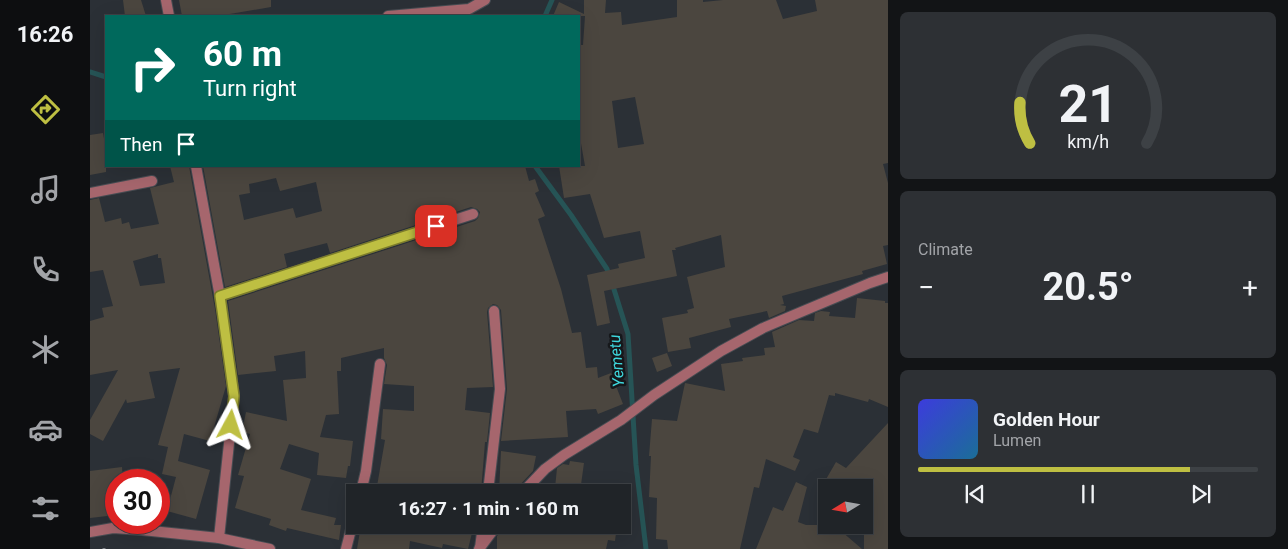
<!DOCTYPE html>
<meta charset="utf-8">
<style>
body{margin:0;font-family:Roboto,sans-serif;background:#2d3034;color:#f1f3f6;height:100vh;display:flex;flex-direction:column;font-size:19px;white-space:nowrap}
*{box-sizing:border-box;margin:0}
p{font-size:16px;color:#a2a4a8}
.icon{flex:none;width:28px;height:28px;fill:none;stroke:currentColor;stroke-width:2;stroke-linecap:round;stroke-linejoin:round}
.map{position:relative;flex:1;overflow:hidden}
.panel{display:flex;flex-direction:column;gap:12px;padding:12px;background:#121416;width:400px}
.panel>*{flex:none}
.hud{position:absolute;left:15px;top:15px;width:475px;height:152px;border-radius:0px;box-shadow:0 5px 20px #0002,0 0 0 1px #3d4145;background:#00695c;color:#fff;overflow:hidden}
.needle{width:32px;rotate:259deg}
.buttons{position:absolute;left:728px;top:479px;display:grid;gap:10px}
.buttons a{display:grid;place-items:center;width:55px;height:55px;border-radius:0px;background:#202428;box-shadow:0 5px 20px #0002,0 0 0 1px #3d4145;font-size:25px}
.speed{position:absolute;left:15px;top:469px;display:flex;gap:10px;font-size:25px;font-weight:700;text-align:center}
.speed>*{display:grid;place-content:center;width:65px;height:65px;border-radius:50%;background:#202428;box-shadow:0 5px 20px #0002,0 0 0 1px #3d4145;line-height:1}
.speed .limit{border:8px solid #d22;background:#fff;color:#111}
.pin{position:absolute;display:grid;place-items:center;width:42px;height:42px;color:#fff;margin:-21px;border-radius:10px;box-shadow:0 2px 8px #0006}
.me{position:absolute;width:55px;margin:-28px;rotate:5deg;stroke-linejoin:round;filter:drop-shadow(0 0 4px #0008)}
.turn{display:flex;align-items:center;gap:18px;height:105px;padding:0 15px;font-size:22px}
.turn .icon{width:65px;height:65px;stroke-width:2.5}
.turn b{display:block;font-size:35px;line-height:42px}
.then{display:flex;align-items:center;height:48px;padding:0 15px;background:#0003;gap:10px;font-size:19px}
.big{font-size:38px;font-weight:700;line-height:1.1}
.panel .tile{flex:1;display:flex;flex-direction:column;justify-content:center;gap:8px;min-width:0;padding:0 18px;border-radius:8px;background:#2d3034}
.panel .dial{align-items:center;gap:0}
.dial svg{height:130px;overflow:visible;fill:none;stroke:#3d4145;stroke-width:7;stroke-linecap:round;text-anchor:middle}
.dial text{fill:#f1f3f6;stroke:none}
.song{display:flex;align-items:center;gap:15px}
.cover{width:60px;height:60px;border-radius:8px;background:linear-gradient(135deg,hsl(240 70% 55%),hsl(200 70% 35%))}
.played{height:5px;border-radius:2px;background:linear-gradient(90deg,#bebf42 80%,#3d4145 80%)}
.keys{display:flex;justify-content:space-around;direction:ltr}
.heat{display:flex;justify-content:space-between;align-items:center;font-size:28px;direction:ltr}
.trip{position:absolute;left:256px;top:484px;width:285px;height:50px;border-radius:0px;background:#202428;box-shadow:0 5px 20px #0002,0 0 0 1px #3d4145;font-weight:700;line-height:50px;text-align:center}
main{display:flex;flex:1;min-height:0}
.tab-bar{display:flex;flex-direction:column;width:90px;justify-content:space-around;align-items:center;background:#0d0e10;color:#a2a4a8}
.tab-bar .icon{width:35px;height:35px}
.tab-bar .on{color:#bebf42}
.tab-bar b{font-size:22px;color:#f1f3f6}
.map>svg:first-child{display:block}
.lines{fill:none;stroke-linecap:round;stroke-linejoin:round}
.stream{stroke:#265456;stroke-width:5}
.building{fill:#4b463f;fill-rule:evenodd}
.minor-casing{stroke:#474c52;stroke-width:12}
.path{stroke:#7c8085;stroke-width:3;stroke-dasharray:5 2.5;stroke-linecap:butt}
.minor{stroke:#a6666d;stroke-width:10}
.route-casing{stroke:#7c7c2b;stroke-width:12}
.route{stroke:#bebf42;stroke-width:9}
.labels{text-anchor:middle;stroke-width:5;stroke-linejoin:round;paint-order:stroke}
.water-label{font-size:16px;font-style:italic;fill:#3ed7dd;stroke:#16181b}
</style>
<main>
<nav class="tab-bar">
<b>16:26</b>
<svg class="icon on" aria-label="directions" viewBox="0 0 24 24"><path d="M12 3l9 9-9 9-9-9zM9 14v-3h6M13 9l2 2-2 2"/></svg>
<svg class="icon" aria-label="music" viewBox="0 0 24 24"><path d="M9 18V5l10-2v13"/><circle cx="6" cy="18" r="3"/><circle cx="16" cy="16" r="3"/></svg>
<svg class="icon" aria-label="phone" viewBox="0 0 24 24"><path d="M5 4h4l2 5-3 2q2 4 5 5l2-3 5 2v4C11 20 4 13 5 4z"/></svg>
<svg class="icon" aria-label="climate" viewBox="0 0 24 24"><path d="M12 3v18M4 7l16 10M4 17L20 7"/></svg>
<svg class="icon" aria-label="car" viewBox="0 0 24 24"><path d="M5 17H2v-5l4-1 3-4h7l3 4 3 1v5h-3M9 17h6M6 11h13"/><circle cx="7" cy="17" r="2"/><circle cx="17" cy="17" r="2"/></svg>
<svg class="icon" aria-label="filters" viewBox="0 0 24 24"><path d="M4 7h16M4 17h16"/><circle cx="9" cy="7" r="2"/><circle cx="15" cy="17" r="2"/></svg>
</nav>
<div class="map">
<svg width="798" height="549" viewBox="0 0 798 549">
<rect width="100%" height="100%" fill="#2b3036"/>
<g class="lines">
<g class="stream">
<path d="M455 16 462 0"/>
<path d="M0 72 16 77"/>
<path d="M445 166 481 215 517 269 519 275"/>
<path d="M522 283 538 334 546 465 556 549"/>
</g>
</g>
<g class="building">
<path d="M33 0H51L56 16H35Z"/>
<path d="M89 0H181V7L128 16H92Z"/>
<path d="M494 0H516L515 13 531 12 532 25 587 17V0H613V2L633 0H686L693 19 727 11 725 0H798V163L793 164 798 183V245L793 246 797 264 772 271 773 274 692 296 694 304 690 305 696 306 695 311 679 318 677 311 639 319 641 327 599 338 601 348 578 352 572 318 598 313 597 310 604 308 597 277 635 267 631 235 585 248 586 250H582L587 276 514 291 520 323 507 326 497 275 529 268 528 264 555 258 550 231 514 238 500 194 474 198 469 166H495L489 132V45H493L495 16H463L469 2 494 14ZM545 97 554 144 528 148 522 101Z"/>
<path d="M13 133 16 150V172L0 175V135Z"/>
<path d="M80 166H99L125 309 136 386 120 441 94 434 88 461 120 470 106 519 77 511 86 477 72 474 78 447 68 445 90 368 59 372 65 398 37 403 36 399 13 441 0 434V420L28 370 0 375V321L14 317 12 308 23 306 13 270 0 272V200L9 198 15 222 31 218 32 224 39 222 41 229 69 224 60 188 84 182ZM68 254V258H71L75 283 50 286 43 261Z"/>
<path d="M113 166H435L439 181 445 179 449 191 445 193 455 216 448 219 471 289 482 333 491 332 496 368 507 367 508 378 521 373 533 404 508 414 506 409 476 411 478 437 411 441 417 389 411 310 407 305 403 304 398 308 397 312 403 387 377 388 375 410 400 413 397 442H395L391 492H286L295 440 291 439 293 409 324 411V386L294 384 297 365 294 358V348L251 358V371H247L249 414 236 415 230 437 263 441 260 466H258L256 478 227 475 229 453 199 444 190 469 221 479 211 510 246 518 244 525H251L249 540 197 528 196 531 179 525 181 519 145 508 154 476 148 475 160 434 152 432 156 412 197 421 193 380 216 378 215 351 184 356 186 371 148 375 138 301 385 221 388 218 390 212 387 209 381 207 240 253 237 243 194 254 197 267 135 287ZM186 178 190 191 226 182 232 211 206 218 203 208 154 220 149 195 160 193 159 184Z"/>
<path d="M767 298 795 301V303H798V407L779 399 778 402 745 393V396L739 395 728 433 714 429 703 457 710 460 705 471 676 459 669 488 664 487 650 549H578L577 540 566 539 567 498 559 497 561 456H559L562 419 587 421 595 383 635 391 631 364 653 361 652 358 675 355 674 348 685 347 682 332 709 320 724 321 725 313 731 311 740 312 739 316 765 318Z"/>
<path d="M577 353 582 366 567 372 562 358Z"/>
<path d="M798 423V549H774V488H731L746 462 756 468Z"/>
<path d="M411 451 446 456 443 471 428 487 426 492H409Z"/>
<path d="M480 461 494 463 490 492 465 488 467 468 473 464 479 465Z"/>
<path d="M32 467 33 480H26V515L0 518V471Z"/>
<path d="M706 482 717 487 708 522 716 525H744L772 549H666L683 507 693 511Z"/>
<path d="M271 525H384L378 549 353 544 352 548 320 541 319 549H267Z"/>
<path d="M433 525H444L454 527 453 529 477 533 479 525H527L525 541 518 540 516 549H407V536L409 534 431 535Z"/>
</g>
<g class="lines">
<defs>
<g id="minor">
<path d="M76 0 79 16"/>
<path d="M298 16 379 9 395 0"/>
<path d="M106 166 132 308 144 396 129 538"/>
<path d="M0 193 62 181"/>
<path d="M130 296 383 214"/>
<path d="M271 492 276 471 290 364"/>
<path d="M398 492 410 389 404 311"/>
<path d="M433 492 455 469 474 455 531 420 564 395 631 351 673 328 780 283 798 277"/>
<path d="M0 532 23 528 52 530 129 538 180 549"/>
<path d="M390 548 393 525"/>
<path d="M256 549 265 514"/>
<path d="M389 549 407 525"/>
</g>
</defs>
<use href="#minor" class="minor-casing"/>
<path class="path" d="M14 549V548"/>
<use href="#minor" class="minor"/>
</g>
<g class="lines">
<defs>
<path id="route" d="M141 425 144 396 130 296 346 226"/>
</defs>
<use href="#route" class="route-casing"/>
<use href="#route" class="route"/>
</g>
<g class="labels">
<g class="water-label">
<text transform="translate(526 361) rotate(-95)" y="6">Yemetu</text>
</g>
</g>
</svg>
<div class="buttons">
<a><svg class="needle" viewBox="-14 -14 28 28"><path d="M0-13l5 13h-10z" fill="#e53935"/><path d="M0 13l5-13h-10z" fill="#a2a4a8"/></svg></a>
</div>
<div class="speed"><div class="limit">30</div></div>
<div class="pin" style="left:346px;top:226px;background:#d93025"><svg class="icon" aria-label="arrive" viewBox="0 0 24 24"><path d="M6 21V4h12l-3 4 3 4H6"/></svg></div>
<svg class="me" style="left:141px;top:425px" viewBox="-20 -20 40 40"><path d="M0-17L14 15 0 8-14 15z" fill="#bebf42" stroke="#fff" stroke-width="4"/></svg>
<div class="trip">16:27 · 1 min · 160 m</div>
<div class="hud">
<div class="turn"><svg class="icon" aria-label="right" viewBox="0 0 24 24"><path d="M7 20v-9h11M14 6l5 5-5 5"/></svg><div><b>60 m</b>Turn right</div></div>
<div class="then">Then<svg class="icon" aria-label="arrive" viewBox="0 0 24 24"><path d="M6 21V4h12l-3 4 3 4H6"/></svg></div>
</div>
</div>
<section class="panel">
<div class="tile dial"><svg viewBox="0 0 100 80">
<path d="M14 69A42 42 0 1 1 86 69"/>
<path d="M14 69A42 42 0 0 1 8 44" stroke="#bebf42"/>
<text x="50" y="56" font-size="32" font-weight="700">21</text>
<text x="50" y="72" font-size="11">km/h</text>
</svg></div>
<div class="tile"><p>Climate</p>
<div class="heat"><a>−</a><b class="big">20.5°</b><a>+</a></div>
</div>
<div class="tile">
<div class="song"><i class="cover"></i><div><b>Golden Hour</b><p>Lumen</p></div></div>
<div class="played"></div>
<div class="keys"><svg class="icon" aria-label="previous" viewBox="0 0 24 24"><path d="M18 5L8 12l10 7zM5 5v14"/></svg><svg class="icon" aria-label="pause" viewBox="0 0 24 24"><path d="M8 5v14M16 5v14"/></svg><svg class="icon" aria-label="next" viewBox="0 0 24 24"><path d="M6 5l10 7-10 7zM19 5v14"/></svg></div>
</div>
</section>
</main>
